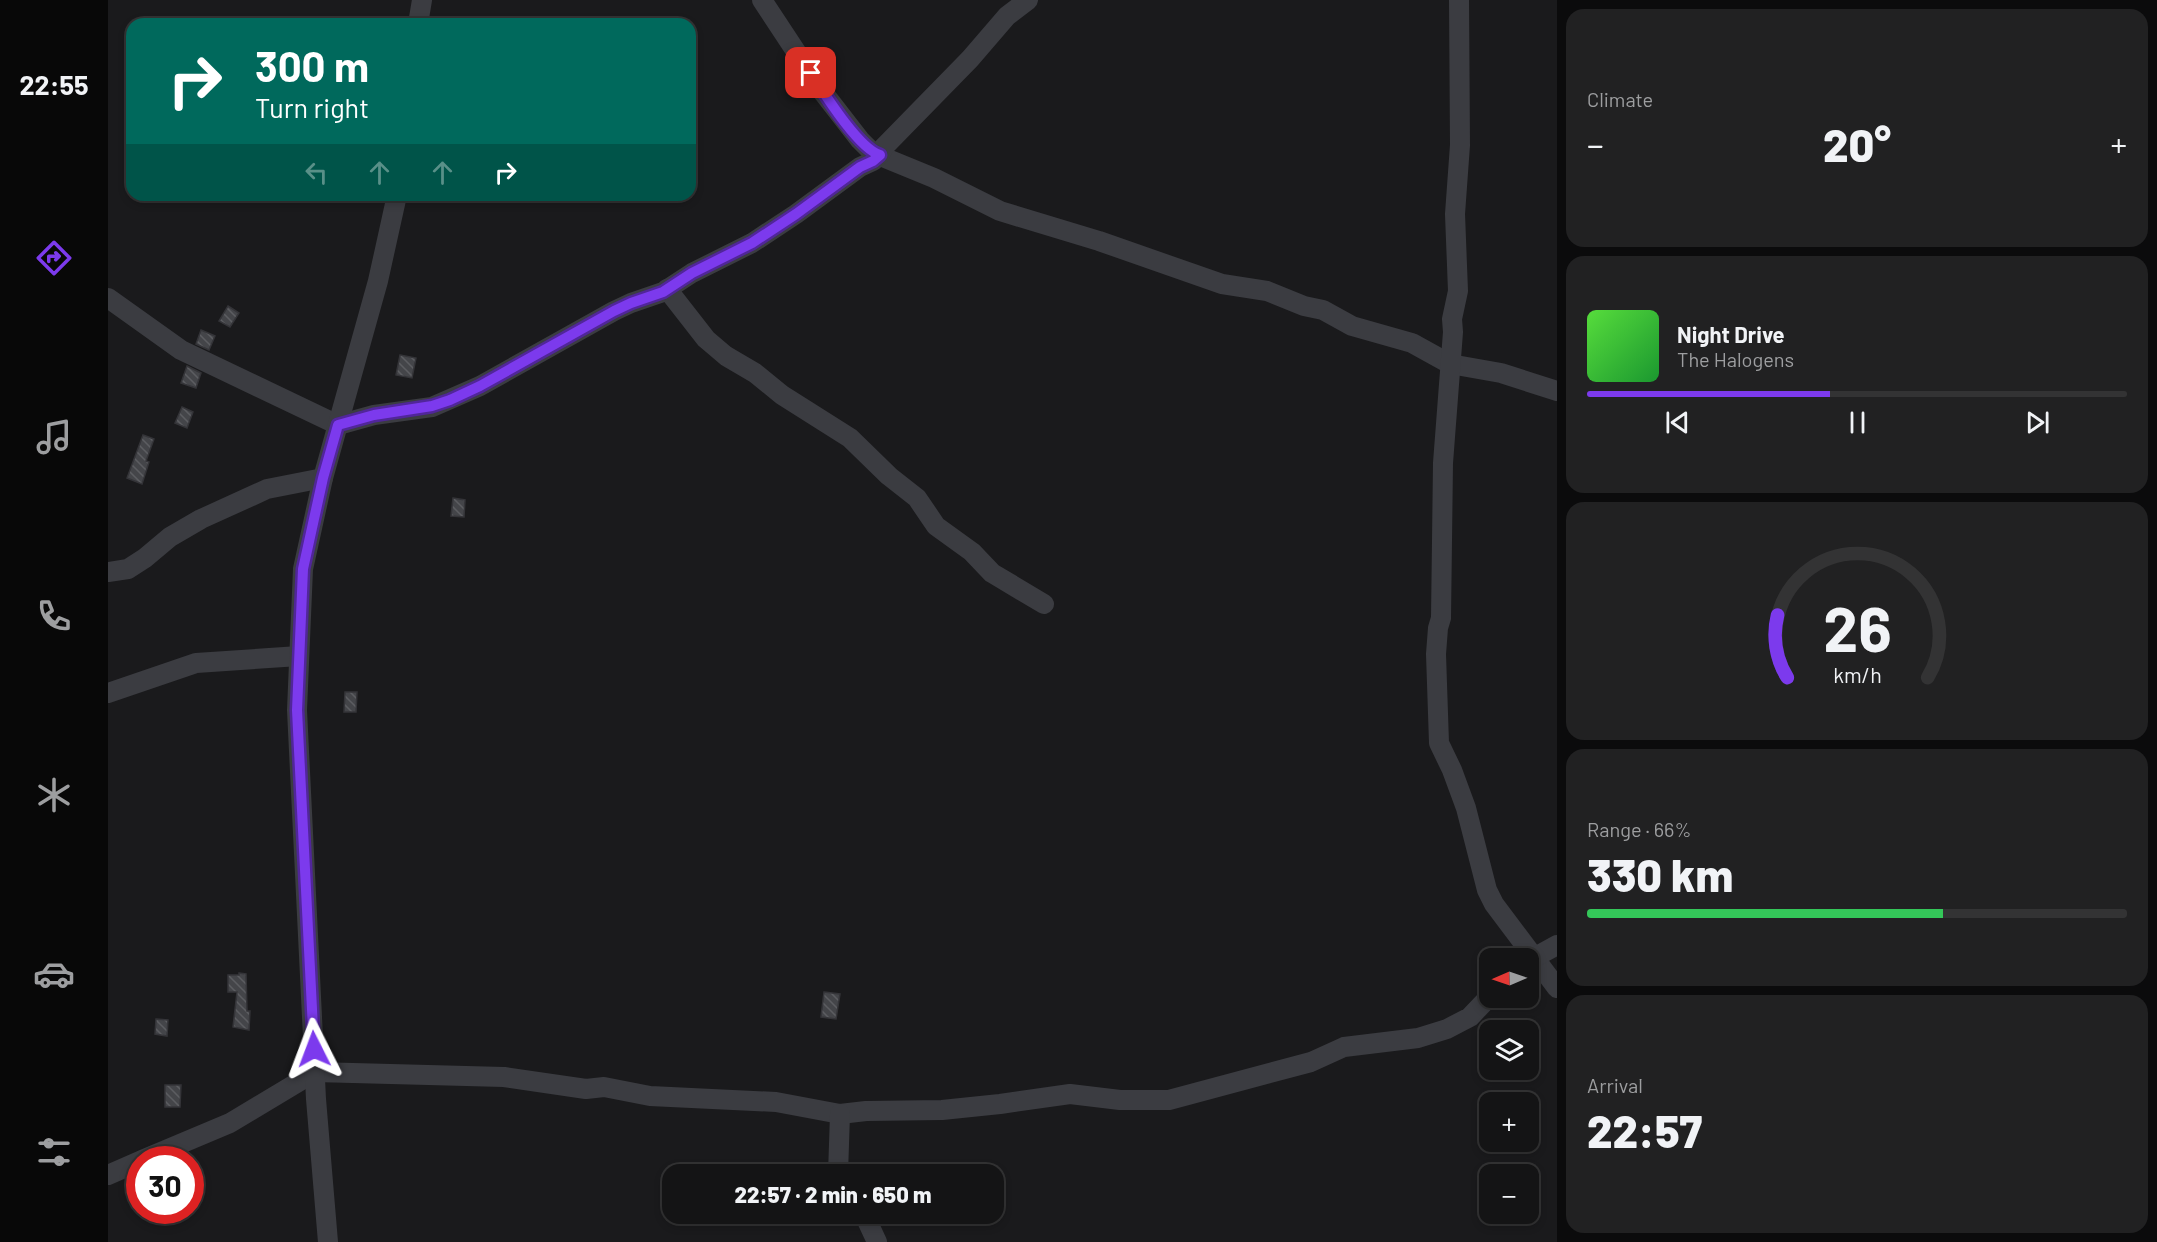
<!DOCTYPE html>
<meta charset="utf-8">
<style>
body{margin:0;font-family:Barlow,sans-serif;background:#212122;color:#f1f3f6;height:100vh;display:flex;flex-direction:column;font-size:22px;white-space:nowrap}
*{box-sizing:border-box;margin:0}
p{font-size:20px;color:#9d9ea0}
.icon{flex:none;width:33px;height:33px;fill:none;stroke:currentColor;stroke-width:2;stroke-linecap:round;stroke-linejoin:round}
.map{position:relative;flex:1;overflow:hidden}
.drawer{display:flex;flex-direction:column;gap:9px;padding:9px;background:#0b0b0c;width:600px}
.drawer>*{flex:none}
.hud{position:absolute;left:18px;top:18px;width:570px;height:183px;border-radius:18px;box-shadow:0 3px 9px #0003,0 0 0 2px #333334;background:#00695c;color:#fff;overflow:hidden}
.needle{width:39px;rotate:268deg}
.buttons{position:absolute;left:1371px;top:948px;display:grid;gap:12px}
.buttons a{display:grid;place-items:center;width:60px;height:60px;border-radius:12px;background:#141415;box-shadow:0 3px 9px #0003,0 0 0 2px #333334;font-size:30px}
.speed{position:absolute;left:18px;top:1146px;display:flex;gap:12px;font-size:30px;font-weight:700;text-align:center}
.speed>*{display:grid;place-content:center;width:78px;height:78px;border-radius:50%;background:#141415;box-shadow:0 3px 9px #0003,0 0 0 2px #333334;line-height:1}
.speed .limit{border:9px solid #d22;background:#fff;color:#111}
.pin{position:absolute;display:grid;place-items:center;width:51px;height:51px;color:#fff;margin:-26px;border-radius:12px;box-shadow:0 3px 9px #0006}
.me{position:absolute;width:66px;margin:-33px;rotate:357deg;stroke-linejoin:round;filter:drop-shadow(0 0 4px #0008)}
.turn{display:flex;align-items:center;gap:21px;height:126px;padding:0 30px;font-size:27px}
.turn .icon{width:78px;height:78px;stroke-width:2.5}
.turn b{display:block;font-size:42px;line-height:51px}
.lanes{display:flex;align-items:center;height:57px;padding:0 30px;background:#0003;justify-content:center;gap:30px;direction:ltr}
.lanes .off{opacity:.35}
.big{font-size:45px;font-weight:800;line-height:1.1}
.drawer .widget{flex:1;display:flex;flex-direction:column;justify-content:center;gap:9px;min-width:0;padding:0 21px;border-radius:18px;background:#212122}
.drawer .dial{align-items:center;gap:0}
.dial svg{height:156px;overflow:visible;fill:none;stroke:#333334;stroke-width:7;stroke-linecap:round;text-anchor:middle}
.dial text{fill:#f1f3f6;stroke:none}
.song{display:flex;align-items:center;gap:18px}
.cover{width:72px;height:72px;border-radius:9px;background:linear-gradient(135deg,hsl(110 70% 55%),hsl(130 70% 35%))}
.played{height:6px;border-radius:3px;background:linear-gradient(90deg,#7c3aed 45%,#333334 45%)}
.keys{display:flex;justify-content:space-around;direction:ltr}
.heat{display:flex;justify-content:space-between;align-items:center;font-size:33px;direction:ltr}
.charge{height:9px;border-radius:4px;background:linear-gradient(90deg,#34c759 66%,#333334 0)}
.trip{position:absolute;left:554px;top:1164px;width:342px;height:60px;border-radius:18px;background:#141415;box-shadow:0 3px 9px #0003,0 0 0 2px #333334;font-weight:800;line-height:60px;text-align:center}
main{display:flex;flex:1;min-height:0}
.dock{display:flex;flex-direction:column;width:108px;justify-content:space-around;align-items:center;background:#080808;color:#9d9ea0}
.dock .icon{width:42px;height:42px}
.dock .current{color:#7c3aed}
.dock b{font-size:27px;color:#f1f3f6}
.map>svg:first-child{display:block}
.building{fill:url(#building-back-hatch);stroke:#343438;stroke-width:1.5}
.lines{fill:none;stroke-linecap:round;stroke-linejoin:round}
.minor{stroke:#3b3c41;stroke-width:20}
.route-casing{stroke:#51269a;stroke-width:15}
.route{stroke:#7c3aed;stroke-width:10}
</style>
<main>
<nav class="dock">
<b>22:55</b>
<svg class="icon current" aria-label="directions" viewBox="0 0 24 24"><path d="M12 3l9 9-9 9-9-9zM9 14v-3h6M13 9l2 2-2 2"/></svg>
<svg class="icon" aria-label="music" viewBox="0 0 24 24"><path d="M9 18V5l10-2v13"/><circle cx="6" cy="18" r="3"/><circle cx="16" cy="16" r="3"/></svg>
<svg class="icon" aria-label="phone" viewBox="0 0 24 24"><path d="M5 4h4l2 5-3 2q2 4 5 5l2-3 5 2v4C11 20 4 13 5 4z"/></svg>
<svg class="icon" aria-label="climate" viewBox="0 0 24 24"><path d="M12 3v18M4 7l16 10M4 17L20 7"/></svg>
<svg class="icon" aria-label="car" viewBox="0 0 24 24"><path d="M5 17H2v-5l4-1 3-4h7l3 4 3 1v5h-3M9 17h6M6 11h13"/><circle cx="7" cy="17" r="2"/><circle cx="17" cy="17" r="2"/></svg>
<svg class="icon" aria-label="filters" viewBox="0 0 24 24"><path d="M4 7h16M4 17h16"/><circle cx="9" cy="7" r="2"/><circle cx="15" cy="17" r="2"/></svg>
</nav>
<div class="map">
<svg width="1449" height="1242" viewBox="0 0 1449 1242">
<defs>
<pattern id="building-back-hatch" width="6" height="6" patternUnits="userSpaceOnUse" patternTransform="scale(1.5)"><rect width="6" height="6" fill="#444549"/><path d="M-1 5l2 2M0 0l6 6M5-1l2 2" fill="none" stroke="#5c5d61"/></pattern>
</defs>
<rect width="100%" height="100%" fill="#1a1a1c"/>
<g class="building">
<path d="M120 306 131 313 122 327 111 321Z"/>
<path d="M93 330 107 336 101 350 88 344Z"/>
<path d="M292 355 308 358 304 378 288 375Z"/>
<path d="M79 366 93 373 88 388 73 383Z"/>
<path d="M74 407 85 412 79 428 67 423Z"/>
<path d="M35 435 46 439 38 461 41 462 34 484 19 478Z"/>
<path d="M345 498 357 500 356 517 343 516Z"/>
<path d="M237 692H249L248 712H236Z"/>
<path d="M131 973 138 974 139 1011H142L141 1030 125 1027 129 992H120V975H131Z"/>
<path d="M716 992 732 994 728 1019 713 1017Z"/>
<path d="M48 1019 60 1020 59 1036 47 1034Z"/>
<path d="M57 1085H73L72 1107H57Z"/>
</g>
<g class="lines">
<g class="minor">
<path d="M654 0 714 91 752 140 765 153 826 178 892 211 991 241 1114 284 1159 291 1196 306 1215 310 1244 326 1304 343 1342 364 1393 373 1449 391"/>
<path d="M1351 0 1352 145 1347 214 1350 291 1344 319 1345 332 1335 463 1333 618 1330 628 1328 654 1331 743 1344 770 1358 808 1379 890 1386 904 1449 988"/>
<path d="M310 24 314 0"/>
<path d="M559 289 598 339 618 356 647 373 674 395 742 438 781 476 809 498 828 526 864 552 884 573 936 604"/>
<path d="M0 298 73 350 230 425 266 415 324 407 372 386 506 311 523 303 555 292 584 273 644 243 688 214 752 167 765 161 772 155 775 148 862 59 899 16 920 0"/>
<path d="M0 572 20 569 37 558 62 537 93 519 159 489 215 478"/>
<path d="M0 693 88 663 191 656"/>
<path d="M1420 961 1449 945"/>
<path d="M34 1160 122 1123 207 1072 396 1077 478 1089 496 1087 542 1096 668 1102 732 1114 758 1111 834 1110 892 1104 962 1094 1012 1100H1061L1203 1062 1236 1047 1310 1038 1339 1029 1362 1017 1382 996"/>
<path d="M730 1174 732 1114"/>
<path d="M0 1175 32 1161"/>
<path d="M756 1214 769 1242"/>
<path d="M220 1242 208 1099 189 710 195 569 215 478 270 281 289 195"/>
</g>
</g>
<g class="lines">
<defs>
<path id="route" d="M206 1049 189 710 195 569 215 478 230 425 266 415 324 406 342 400 372 386 506 311 523 303 555 292 584 273 644 243 688 214 752 167 765 161 772 155C750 148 716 93 703 73"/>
</defs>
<use href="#route" class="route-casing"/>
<use href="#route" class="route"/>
</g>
</svg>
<div class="buttons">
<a><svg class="needle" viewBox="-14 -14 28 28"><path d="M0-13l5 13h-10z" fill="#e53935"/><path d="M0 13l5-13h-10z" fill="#9d9ea0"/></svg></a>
<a><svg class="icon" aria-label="layers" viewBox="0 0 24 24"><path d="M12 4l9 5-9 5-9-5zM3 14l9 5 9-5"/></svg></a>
<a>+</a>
<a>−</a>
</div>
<div class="speed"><div class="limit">30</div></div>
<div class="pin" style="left:703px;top:73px;background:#d93025"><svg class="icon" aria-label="arrive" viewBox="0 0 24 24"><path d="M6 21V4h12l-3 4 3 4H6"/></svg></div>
<svg class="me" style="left:206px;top:1049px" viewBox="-20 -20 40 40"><path d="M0-17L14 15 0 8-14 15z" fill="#7c3aed" stroke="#fff" stroke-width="4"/></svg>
<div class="trip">22:57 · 2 min · 650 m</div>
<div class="hud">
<div class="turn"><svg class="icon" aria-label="right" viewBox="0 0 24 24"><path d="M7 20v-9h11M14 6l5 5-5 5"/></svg><div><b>300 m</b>Turn right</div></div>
<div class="lanes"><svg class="icon off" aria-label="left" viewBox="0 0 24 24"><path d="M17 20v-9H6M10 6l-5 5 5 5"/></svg><svg class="icon off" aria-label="ahead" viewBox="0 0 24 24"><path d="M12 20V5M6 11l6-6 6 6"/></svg><svg class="icon off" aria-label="ahead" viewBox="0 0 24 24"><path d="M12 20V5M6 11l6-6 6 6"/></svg><svg class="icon" aria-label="right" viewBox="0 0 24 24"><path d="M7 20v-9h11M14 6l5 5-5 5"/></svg></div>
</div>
</div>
<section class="drawer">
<div class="widget"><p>Climate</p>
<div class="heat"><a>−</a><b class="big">20°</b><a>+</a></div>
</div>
<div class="widget">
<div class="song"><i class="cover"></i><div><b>Night Drive</b><p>The Halogens</p></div></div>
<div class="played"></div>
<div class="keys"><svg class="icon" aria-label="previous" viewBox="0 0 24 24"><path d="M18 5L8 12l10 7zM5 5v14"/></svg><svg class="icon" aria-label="pause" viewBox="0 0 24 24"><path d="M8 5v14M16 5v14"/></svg><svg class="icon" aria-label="next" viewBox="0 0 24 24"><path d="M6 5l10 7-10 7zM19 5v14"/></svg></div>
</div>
<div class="widget dial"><svg viewBox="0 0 100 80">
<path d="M14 69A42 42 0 1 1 86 69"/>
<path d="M14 69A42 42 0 0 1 9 37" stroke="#7c3aed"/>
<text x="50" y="56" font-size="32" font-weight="700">26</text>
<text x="50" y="72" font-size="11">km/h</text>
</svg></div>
<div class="widget"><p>Range · 66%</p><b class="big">330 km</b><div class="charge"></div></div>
<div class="widget"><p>Arrival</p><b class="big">22:57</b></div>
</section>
</main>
